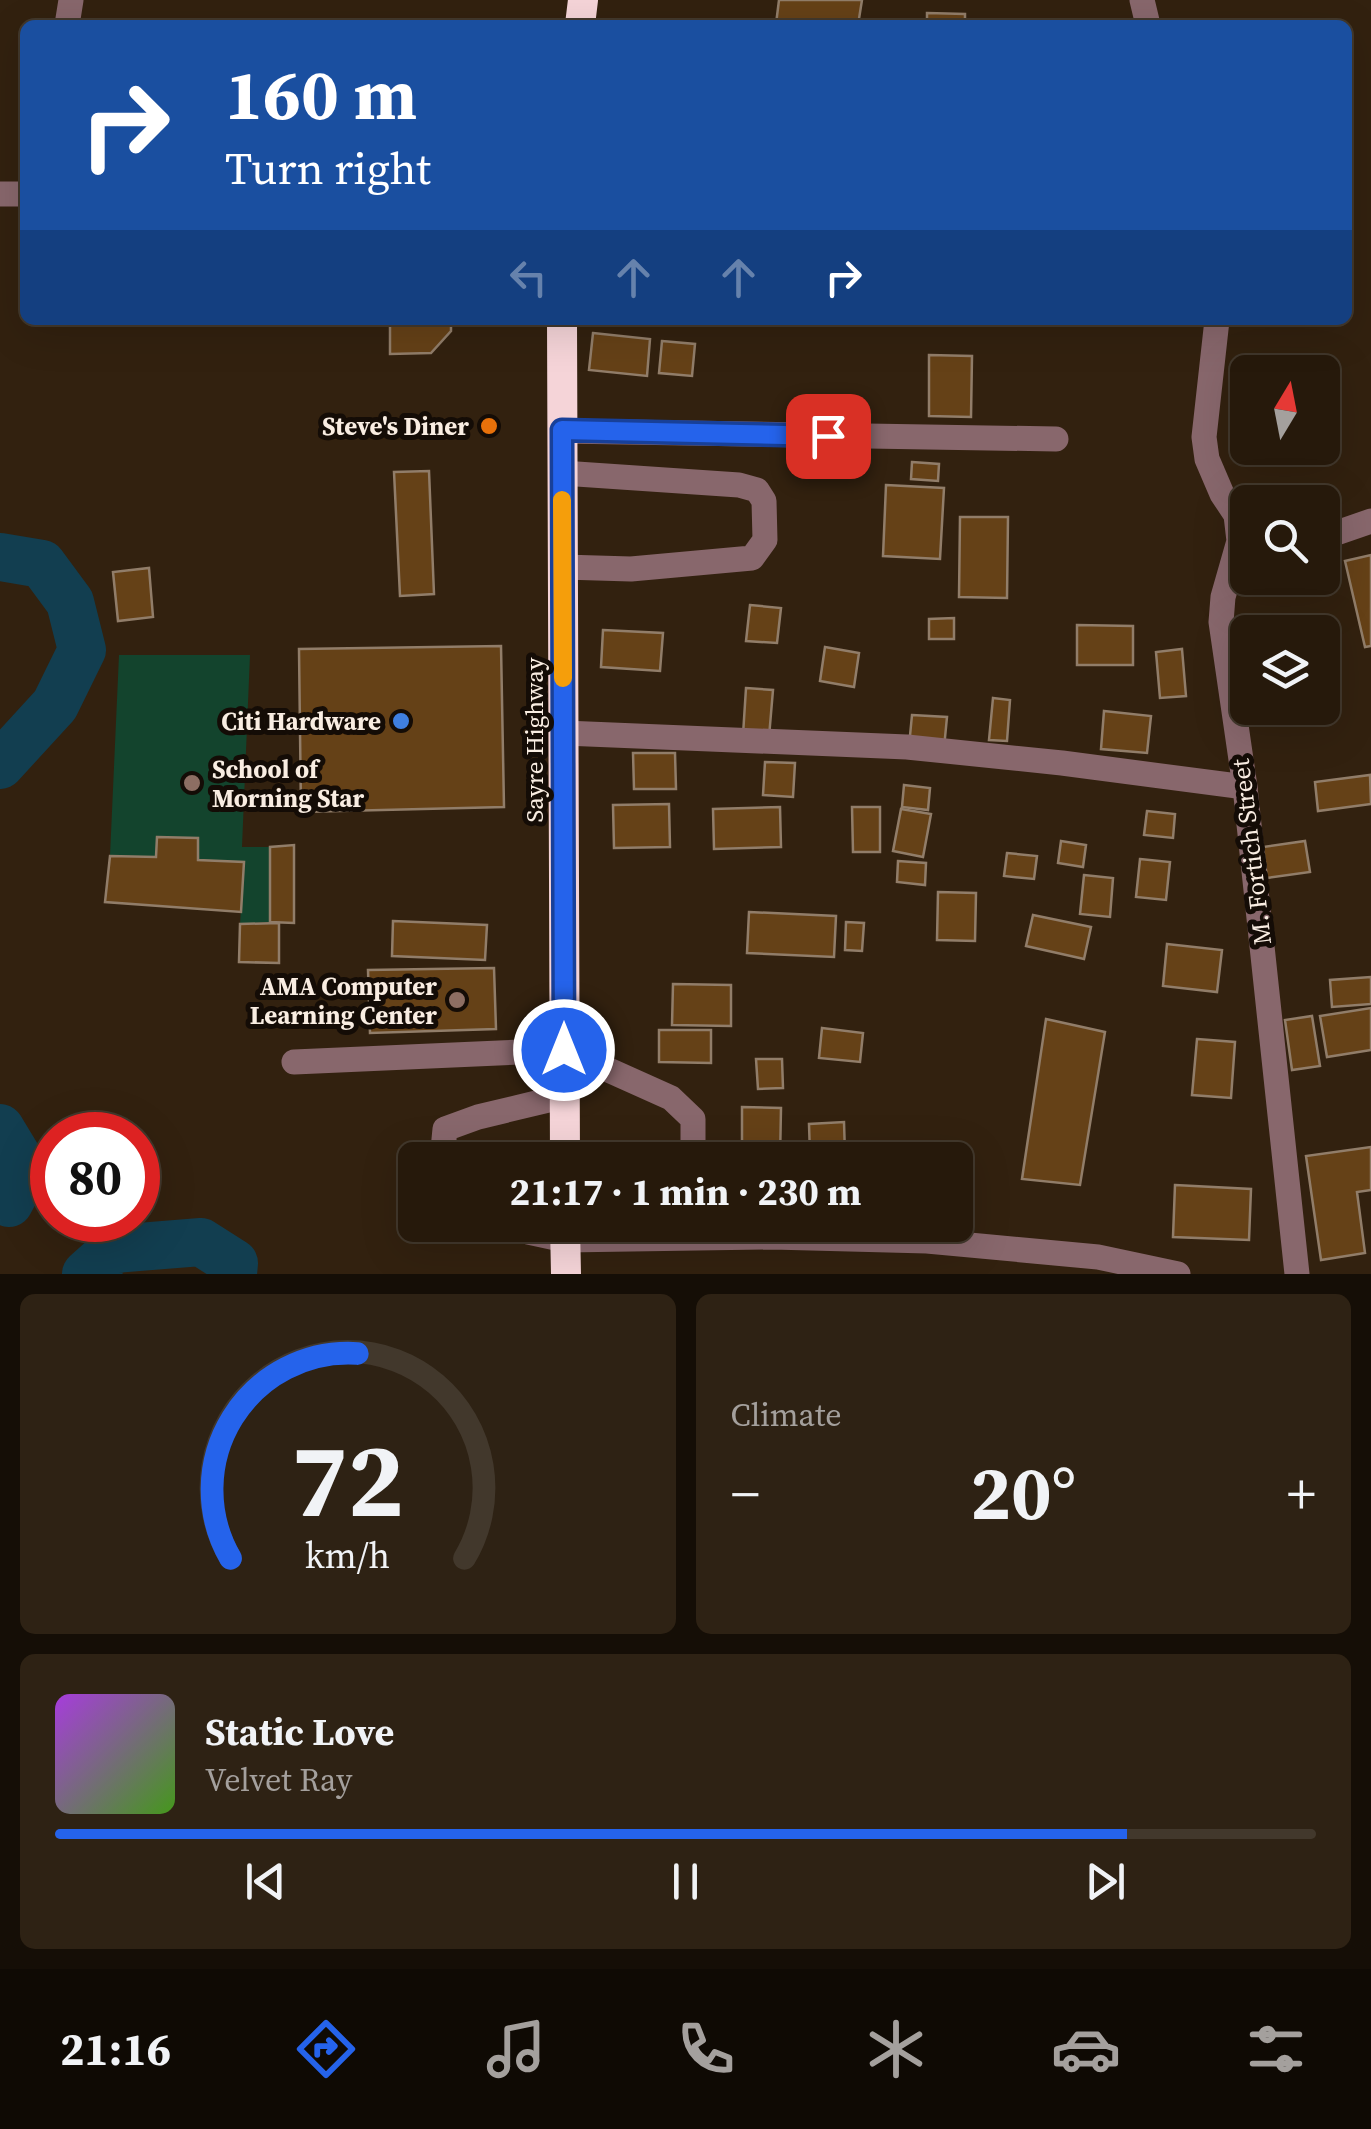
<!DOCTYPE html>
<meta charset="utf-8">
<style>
body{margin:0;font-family:"Source Serif 4",serif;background:#2e2214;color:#f1f3f6;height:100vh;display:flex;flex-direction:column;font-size:38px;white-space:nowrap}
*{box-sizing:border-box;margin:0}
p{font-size:32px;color:#a4a09d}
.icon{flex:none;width:55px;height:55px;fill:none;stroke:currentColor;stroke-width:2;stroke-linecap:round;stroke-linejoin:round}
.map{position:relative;height:1274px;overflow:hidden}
.drawer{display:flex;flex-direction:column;gap:20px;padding:20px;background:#150e06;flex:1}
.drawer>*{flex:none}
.top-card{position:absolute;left:20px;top:20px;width:1332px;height:305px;border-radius:15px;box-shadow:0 10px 40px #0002,0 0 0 2px #42382c;background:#1a4fa0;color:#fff;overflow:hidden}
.needle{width:65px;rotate:10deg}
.controls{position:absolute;left:1230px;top:355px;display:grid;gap:20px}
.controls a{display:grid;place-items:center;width:110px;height:110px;border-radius:15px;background:#26190b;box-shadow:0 10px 40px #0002,0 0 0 2px #42382c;font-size:50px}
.speed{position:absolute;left:30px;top:1112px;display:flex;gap:20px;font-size:50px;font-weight:700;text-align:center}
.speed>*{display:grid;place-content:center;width:130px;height:130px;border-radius:50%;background:#26190b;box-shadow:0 10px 40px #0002,0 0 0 2px #42382c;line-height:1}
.speed .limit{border:15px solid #d22;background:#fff;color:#111}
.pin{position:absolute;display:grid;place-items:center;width:85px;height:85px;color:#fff;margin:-42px;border-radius:20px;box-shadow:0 5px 15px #0006}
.me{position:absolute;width:110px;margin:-55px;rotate:0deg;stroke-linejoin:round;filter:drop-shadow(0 0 8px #0008)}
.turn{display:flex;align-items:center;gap:35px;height:210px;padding:0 40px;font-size:45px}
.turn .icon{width:130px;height:130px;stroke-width:2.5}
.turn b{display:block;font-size:70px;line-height:85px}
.lanes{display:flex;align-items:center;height:95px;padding:0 40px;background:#0003;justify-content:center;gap:50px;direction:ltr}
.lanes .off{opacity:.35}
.big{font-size:75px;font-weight:700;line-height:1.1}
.drawer .tile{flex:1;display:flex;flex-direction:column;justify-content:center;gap:15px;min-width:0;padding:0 35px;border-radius:15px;background:#2e2214}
.drawer .dial{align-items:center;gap:0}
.dial svg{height:260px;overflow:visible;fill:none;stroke:#42382c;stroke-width:7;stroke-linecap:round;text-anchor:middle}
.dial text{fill:#f1f3f6;stroke:none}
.song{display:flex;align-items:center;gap:30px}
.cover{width:120px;height:120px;border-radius:15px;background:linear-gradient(135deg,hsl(280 70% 55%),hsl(100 70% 35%))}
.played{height:10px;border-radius:5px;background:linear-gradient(90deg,#2563eb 85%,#42382c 85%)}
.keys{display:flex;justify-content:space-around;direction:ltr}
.heat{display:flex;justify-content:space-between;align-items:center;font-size:55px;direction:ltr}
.drawer .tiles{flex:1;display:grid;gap:20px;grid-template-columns:1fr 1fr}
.tile:last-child{grid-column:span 2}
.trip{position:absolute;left:398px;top:1142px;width:575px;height:100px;border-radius:15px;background:#26190b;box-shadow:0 10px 40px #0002,0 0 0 2px #42382c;font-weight:700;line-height:100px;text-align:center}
.tabs{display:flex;height:160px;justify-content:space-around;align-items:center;background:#0f0a04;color:#a4a09d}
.tabs .icon{width:70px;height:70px}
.tabs .selected{color:#2563eb}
.tabs b{font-size:45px;color:#f1f3f6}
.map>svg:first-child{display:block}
.green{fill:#13442d}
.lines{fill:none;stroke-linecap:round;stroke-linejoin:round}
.river{stroke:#123e50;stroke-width:48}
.building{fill:#654117;stroke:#917d69;stroke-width:2.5}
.minor{stroke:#88676c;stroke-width:25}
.highway{stroke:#f5d4d8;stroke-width:30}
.route-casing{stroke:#184099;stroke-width:25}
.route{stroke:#2563eb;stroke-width:18}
.slow{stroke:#f59e0b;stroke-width:18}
.food-dot{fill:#e8710a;stroke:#140c06;stroke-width:4}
.shop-dot{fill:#3f7fe0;stroke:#140c06;stroke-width:4}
.education-dot{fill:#8d6e63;stroke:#140c06;stroke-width:4}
.labels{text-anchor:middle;stroke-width:10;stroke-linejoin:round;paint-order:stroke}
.poi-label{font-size:25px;font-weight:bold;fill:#f9ede2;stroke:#140c06;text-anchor:end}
.street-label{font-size:25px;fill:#f9ede2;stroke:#140c06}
</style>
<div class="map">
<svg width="1371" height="1274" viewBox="0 0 1371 1274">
<rect width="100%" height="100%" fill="#32210f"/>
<path class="green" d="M119 655H250L242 847H270V922L240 924 244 862 198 860V839L158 837 156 857 110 856Z"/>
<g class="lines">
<g class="river">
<path d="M0 557 42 564 70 602 82 650 55 705 0 765"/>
<path d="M0 1128 26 1171 9 1203 0 1199"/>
<path d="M86 1274 114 1249 201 1242 234 1263 233 1274"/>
</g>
</g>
<g class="building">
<path d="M779 0H862L858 25 776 24Z"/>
<path d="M927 13 965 14V25H927Z"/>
<path d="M390 320H451V331L431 353 390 354Z"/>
<path d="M593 333 650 339 647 376 589 370Z"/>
<path d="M662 341 695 344 692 376 659 373Z"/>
<path d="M929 355 972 356 971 417 929 416Z"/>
<path d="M912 462 939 464 938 481 911 479Z"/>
<path d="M429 471 434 594 400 596 394 472Z"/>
<path d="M886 485 944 488 940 559 883 556Z"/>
<path d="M960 517H1008L1007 598 959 597Z"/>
<path d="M1371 555V646L1365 647 1345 561Z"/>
<path d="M149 568 153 617 118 621 113 572Z"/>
<path d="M750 605 781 608 777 643 746 641Z"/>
<path d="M954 618V639H929V619Z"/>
<path d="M1077 625 1133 626V665H1077Z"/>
<path d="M603 630 663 633 660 671 601 667Z"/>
<path d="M501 646 504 807 301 812 299 649Z"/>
<path d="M825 647 859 653 854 687 820 681Z"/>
<path d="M1182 649 1186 696 1160 698 1156 652Z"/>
<path d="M746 688 773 690 769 737 743 735Z"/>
<path d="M993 698 1010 700 1007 741 989 740Z"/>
<path d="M1104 711 1151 716 1147 753 1101 749Z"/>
<path d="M912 715 947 717 944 748 909 746Z"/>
<path d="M633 753H675L676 789H634Z"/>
<path d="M765 762 795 763 793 797 763 795Z"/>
<path d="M1370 775 1371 804 1318 811 1315 782Z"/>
<path d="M904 785 930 788 928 810 902 807Z"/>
<path d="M669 804 670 847 614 848 613 805Z"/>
<path d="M780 807 781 847 714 849 713 809Z"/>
<path d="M852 807H880V852H853Z"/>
<path d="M901 809 931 814 923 857 893 851Z"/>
<path d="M1147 811 1175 814 1173 838 1144 835Z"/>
<path d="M157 837 198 838V860L244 862 241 912 105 902 110 856 156 857Z"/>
<path d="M1061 841 1086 845 1083 867 1058 863Z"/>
<path d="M1305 841 1310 872 1267 878 1263 847Z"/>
<path d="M294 845V923L270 922V847Z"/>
<path d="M1007 853 1037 856 1034 879 1004 876Z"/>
<path d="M1140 859 1170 862 1166 900 1136 897Z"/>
<path d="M898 861 926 863 925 885 897 882Z"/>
<path d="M1084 875 1113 878 1110 917 1080 914Z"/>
<path d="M938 892 976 893 975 941 937 940Z"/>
<path d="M749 912 836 916 834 957 747 953Z"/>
<path d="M1033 915 1091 927 1084 959 1026 946Z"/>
<path d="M393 921 487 925 485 960 392 956Z"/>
<path d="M846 922 864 923 862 951 845 950Z"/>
<path d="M279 923V963L239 962 240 924Z"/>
<path d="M1167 944 1222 950 1217 992 1163 986Z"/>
<path d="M494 968 496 1029 370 1033 368 970Z"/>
<path d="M1371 977V1004L1332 1007 1330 980Z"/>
<path d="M673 984 731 985V1026L672 1025Z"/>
<path d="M1371 1008V1050L1327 1057 1320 1016Z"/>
<path d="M1312 1016 1320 1066 1292 1070 1285 1020Z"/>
<path d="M1046 1019 1105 1032 1080 1185 1022 1179Z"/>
<path d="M822 1028 863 1033 860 1062 819 1058Z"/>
<path d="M659 1030H711V1063L659 1062Z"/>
<path d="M1197 1039 1235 1042 1231 1098 1192 1095Z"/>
<path d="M756 1059H782L783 1088 758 1089Z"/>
<path d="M742 1107 781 1108 780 1160H742Z"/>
<path d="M844 1122 845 1154 810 1155 809 1124Z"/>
<path d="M1371 1147V1190L1357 1192 1365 1253 1321 1260 1306 1156Z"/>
<path d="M1175 1185 1251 1189 1249 1240 1173 1237Z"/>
</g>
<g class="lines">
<g class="minor">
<path d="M1142 0 1148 25"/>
<path d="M67 25 71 0"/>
<path d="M0 194H25"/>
<path d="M1217 320 1204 437 1207 459 1222 494 1236 515 1239 541 1223 597 1221 622 1245 787 1297 1274"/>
<path d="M562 431 1056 439"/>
<path d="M562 473 739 485 757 490 764 501 765 540 752 558 631 569 563 567"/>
<path d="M1322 538 1371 521"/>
<path d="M564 733 907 747 1062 763 1245 787"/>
<path d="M294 1062 564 1050 671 1098 693 1119V1160"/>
<path d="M442 1160 445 1129 478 1117 565 1096"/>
<path d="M514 1225 528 1232 565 1240 772 1237 927 1241 1098 1257 1178 1274"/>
</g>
<g class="highway">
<path d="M580 25 583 0"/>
<path d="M562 320 565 1160"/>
<path d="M565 1225 566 1274"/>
</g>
</g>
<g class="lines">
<defs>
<path id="route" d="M564 1050 562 430 828 436"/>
</defs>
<use href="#route" class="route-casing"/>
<use href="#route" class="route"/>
<path class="slow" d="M562 500 563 678"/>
</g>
<circle class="food-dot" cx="489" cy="426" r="10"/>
<circle class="shop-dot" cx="401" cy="721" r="10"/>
<g class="education-dot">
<circle cx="192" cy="783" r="10"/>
<circle cx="457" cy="1000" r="10"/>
</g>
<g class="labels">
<g class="poi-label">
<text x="469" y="435">Steve's Diner</text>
<text x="381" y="730">Citi Hardware</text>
<text x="212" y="778" text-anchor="start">School of<tspan x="212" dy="29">Morning Star</tspan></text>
<text x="437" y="995">AMA Computer<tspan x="437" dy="29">Learning Center</tspan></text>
</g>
<g class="street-label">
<text transform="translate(534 740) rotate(-90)" y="9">Sayre Highway</text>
<text transform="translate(1251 852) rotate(-97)" y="9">M. Fortich Street</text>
</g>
</g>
</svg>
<div class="controls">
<a><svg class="needle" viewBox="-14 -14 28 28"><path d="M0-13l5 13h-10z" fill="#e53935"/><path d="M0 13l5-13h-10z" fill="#a4a09d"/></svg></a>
<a><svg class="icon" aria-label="search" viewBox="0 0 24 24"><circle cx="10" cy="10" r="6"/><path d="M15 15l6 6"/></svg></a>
<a><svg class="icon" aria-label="layers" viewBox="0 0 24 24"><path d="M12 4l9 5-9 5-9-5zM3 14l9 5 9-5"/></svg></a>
</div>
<div class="speed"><div class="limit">80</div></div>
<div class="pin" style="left:828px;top:436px;background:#d93025"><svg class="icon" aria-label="arrive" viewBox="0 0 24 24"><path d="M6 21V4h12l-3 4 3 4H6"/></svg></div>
<svg class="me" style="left:564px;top:1050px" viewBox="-20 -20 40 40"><circle r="17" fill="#2563eb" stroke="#fff" stroke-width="3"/><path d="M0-11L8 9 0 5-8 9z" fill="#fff"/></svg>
<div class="trip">21:17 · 1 min · 230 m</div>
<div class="top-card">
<div class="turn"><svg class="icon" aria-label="right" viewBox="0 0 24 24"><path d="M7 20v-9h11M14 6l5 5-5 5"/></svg><div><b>160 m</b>Turn right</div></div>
<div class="lanes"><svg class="icon off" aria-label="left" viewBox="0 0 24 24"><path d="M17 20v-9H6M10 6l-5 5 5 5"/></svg><svg class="icon off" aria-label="ahead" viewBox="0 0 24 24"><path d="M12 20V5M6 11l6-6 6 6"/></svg><svg class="icon off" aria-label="ahead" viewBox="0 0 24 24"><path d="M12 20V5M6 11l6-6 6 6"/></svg><svg class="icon" aria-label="right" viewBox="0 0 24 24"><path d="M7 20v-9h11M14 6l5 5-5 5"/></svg></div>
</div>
</div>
<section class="drawer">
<div class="tiles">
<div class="tile dial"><svg viewBox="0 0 100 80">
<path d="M14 69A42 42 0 1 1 86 69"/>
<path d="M14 69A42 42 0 0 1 53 6" stroke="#2563eb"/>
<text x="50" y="56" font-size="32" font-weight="700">72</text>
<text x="50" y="72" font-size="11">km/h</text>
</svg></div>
<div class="tile"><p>Climate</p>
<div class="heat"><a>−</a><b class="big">20°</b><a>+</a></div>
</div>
<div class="tile">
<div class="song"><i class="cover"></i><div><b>Static Love</b><p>Velvet Ray</p></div></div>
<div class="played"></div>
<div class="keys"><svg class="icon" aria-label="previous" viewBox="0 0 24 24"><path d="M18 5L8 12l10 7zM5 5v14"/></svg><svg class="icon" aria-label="pause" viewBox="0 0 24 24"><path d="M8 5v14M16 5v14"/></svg><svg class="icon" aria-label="next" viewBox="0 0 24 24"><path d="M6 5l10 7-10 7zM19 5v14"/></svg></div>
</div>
</div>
</section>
<nav class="tabs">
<b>21:16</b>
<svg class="icon selected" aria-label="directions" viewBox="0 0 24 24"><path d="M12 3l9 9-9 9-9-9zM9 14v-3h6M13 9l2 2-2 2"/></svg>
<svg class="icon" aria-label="music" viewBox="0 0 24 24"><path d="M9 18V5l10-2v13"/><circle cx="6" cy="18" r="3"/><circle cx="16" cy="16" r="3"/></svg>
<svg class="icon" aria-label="phone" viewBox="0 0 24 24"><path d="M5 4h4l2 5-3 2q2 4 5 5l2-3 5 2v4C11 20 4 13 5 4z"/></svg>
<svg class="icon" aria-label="climate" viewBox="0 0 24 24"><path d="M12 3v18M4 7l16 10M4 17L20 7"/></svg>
<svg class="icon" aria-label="car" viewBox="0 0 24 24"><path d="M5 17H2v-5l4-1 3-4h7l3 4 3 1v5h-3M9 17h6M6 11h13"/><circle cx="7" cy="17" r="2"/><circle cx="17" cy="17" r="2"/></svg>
<svg class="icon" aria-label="filters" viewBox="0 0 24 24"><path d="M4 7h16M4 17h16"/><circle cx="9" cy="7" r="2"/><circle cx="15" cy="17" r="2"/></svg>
</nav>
